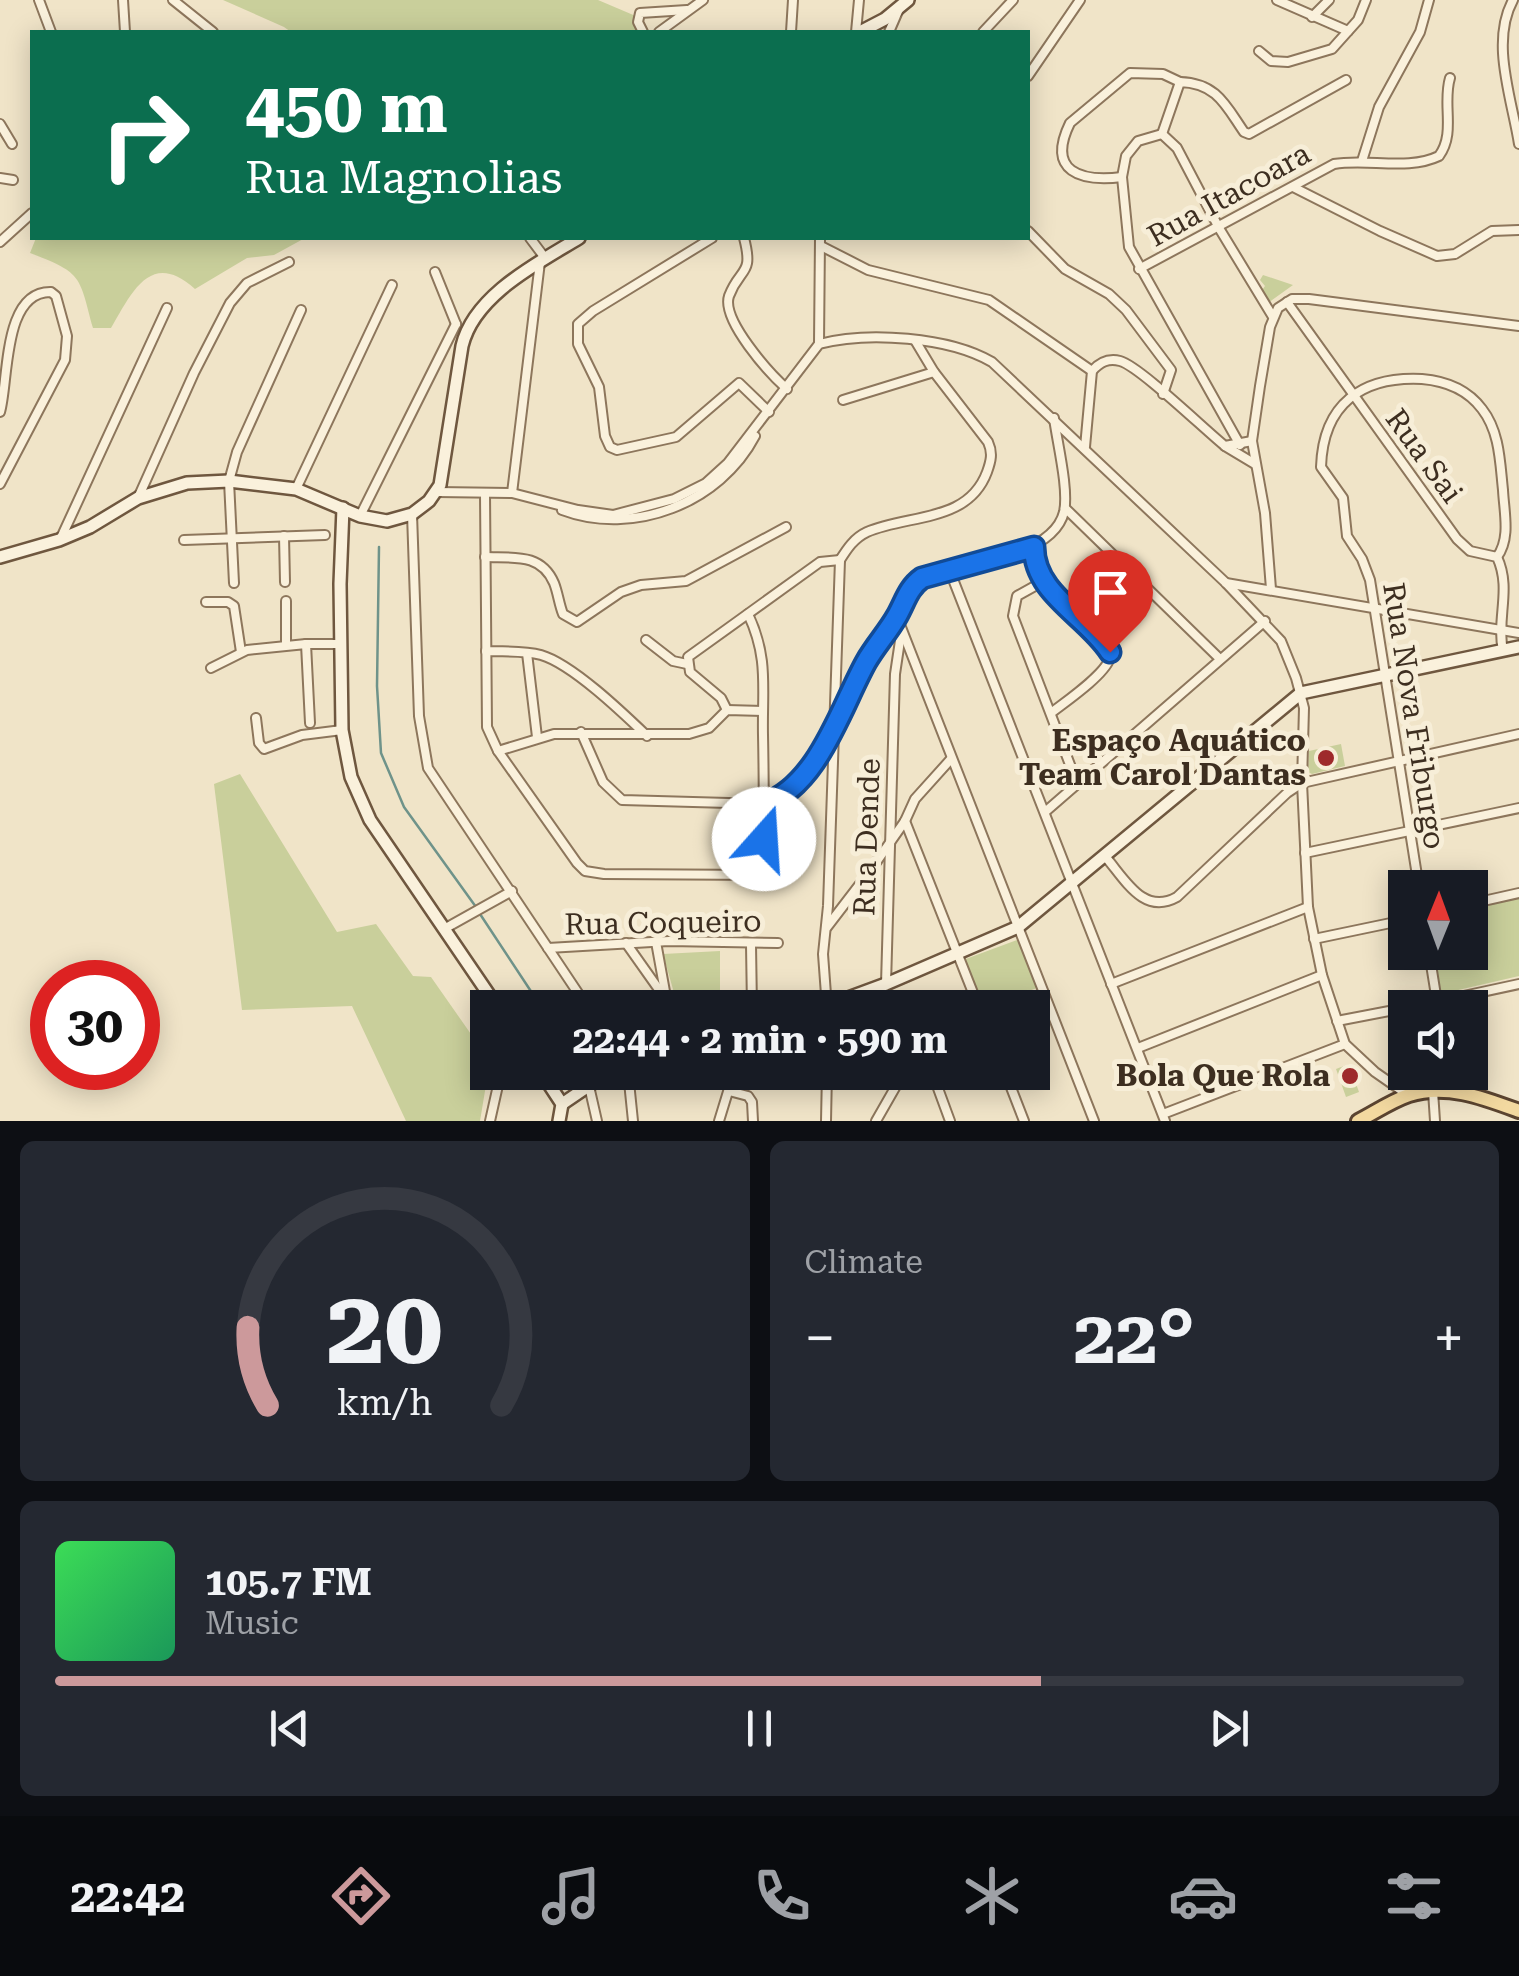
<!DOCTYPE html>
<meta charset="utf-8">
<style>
body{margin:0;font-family:"Roboto Serif",serif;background:#242831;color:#f1f3f6;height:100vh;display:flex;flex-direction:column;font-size:38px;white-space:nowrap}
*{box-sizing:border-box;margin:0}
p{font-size:32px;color:#9ea1a6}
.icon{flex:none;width:55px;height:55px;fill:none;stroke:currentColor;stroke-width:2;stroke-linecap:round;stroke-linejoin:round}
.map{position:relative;height:1121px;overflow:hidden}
.details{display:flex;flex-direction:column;gap:20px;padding:20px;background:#0d0f14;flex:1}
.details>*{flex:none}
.hud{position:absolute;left:30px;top:30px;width:1000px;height:210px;border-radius:0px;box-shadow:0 5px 25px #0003;background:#0b6e4f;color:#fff;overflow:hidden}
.needle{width:65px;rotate:1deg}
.buttons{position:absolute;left:1388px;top:870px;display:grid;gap:20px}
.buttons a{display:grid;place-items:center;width:100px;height:100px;border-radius:0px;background:#171b24;box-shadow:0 5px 25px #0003;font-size:50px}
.speed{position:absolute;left:30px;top:960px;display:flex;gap:20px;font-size:50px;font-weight:700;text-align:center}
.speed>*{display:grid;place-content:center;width:130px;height:130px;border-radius:50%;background:#171b24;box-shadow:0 5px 25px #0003;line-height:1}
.speed .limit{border:15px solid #d22;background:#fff;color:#111}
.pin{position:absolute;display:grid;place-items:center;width:85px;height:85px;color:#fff;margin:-102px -42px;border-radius:50% 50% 50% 0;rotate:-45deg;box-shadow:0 0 10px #0007}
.pin .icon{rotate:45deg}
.me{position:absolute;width:110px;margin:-55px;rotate:19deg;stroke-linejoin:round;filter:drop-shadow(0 0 8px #0008)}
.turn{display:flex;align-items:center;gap:35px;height:210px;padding:0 50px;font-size:45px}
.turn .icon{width:130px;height:130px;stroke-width:2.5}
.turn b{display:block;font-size:70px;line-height:85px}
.big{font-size:75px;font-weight:700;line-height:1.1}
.details .tile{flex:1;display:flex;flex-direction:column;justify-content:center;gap:15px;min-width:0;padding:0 35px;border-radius:15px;background:#242831}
.details .dial{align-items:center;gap:0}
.dial svg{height:260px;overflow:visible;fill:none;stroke:#363941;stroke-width:7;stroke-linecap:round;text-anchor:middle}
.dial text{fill:#f1f3f6;stroke:none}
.song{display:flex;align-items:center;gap:30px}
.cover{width:120px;height:120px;border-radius:15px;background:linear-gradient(135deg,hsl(130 70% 55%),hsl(150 70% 35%))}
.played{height:10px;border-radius:5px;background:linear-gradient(90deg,#cc999b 70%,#363941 70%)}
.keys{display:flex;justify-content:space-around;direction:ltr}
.heat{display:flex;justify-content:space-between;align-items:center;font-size:55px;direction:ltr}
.details .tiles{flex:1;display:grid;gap:20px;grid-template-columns:1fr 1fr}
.tile:last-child{grid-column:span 2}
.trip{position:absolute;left:470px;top:990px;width:580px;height:100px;border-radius:0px;background:#171b24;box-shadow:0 5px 25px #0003;font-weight:700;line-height:100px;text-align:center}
.dock{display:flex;height:160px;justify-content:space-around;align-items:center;background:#090b0e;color:#9ea1a6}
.dock .icon{width:70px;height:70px}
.dock .on{color:#cc999b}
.dock b{font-size:45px;color:#f1f3f6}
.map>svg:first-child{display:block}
.green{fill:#c9cf9b}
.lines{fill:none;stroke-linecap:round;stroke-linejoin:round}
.stream{stroke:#6f938a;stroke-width:2.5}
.street-casing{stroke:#8d765c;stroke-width:12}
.secondary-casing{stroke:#6f573f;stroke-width:16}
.primary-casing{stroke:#5b4430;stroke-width:18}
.street{stroke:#faf1dc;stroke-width:8}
.secondary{stroke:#faf1dc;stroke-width:11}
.primary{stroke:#f3d9a0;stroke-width:12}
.route-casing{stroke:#114b97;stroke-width:25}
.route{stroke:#1a73e8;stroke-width:18}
.poi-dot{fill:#9e2a2b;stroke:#f7eed8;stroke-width:4}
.labels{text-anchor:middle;stroke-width:10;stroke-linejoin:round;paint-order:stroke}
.street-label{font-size:30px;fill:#3d2e20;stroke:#f7eed8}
.poi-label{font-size:30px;font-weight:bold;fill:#3d2e20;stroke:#f7eed8;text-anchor:end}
</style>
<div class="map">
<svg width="1519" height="1121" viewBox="0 0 1519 1121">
<rect width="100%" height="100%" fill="#f0e4c8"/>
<g class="green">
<path d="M223 0H598L638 17 649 32H291L284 27Z"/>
<path d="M36 238H305L274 255 247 258 195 289C151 249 132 292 111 328H93C79 276 83 273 30 253Z"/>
<path d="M1263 275 1293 285 1268 303 1260 293 1265 286 1260 280Z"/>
<path d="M1341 744 1345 766 1312 774 1308 772 1309 751Z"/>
<path d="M240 774 337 932 376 924 413 976 431 977 487 1057 488 1073 480 1121H406L352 1006 242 1010 214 784Z"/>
<path d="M1519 897V976L1441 994 1434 953 1470 952V907Z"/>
<path d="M1017 940 1023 946 1037 988 984 1007 963 960Z"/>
<path d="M720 951V1007H678L663 954Z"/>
<path d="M1349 1064 1359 1092 1346 1097 1336 1069Z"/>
</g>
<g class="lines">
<g class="stream">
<path d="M379 547 377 686 381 753 404 807 476 907"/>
<path d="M480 914 542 1008"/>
</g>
<defs>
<g id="street">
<path d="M39 0 51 32"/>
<path d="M123 0 125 32"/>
<path d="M173 0 213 32"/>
<path d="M1277 0 1348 31"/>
<path d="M1513 0C1490 42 1512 99 1519 144"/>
<path d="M1312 17 1329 0"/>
<path d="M643 32 638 22 640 13 687 10"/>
<path d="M659 32 703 0"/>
<path d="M791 32 793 0"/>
<path d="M856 32 859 0"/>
<path d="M889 32 899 9"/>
<path d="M983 32 1013 0"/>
<path d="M1259 51 1271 61 1288 62 1332 49 1358 20 1366 0"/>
<path d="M1028 76 1080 0"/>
<path d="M0 124 12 144"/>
<path d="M1162 134 1138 141 1126 156 1122 177 1129 247 1240 445"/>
<path d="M1162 134 1180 82C1217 83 1226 106 1244 132L1249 134 1346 80"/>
<path d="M1162 134 1177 148 1219 228 1273 317"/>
<path d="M1362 161 1379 107 1420 32 1429 0"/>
<path d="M1122 177C1081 182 1046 172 1070 123L1130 73 1163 74 1180 82"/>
<path d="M0 178 13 180"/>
<path d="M1293 187 1380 231 1437 256 1455 254 1492 231 1519 230"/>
<path d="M1028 231 1065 269 1109 294 1126 310 1171 370 1163 394"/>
<path d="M530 238 545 258"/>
<path d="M712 238 593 311 578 324V344L599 387 605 436 610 447 617 450 676 437 739 383 769 412"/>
<path d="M744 238C754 276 740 267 729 296 721 320 770 374 787 389"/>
<path d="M0 242 32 213"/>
<path d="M821 246 868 270 989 300 1092 371"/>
<path d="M1139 269 1334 164C1367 158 1408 171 1439 156 1456 133 1442 104 1450 78"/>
<path d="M435 272 456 324"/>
<path d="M1287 302 1457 539 1470 551 1497 557C1512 589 1496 618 1503 651"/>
<path d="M819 344 820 238"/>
<path d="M843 400 934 372"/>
<path d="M0 412C9 382 2 291 51 292L56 296 67 336 65 360 0 484"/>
<path d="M1225 446 1255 464"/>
<path d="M1085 447 1092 371C1100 362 1108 358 1120 361 1139 366 1204 429 1225 446L1252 441"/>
<path d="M296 489 392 285"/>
<path d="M437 492 512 493 578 510 613 515 674 499 706 483 728 463 819 344C868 331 949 337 992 362L1226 583 1281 641 1296 678 1304 708 1302 783 1308 907 1322 975 1345 1044 1375 1072 1408 1095"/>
<path d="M512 493 540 262"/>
<path d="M485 494 487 727 498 751 577 863 585 871 604 874 774 875"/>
<path d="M138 498 194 373 230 303 247 283 289 262"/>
<path d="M1065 508 1220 659"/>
<path d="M562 510C633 537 720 503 755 436"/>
<path d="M412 514 419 716 428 768 588 1008"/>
<path d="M360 516 456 324"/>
<path d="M284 536 285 582"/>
<path d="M60 540 167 308"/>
<path d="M184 540 325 535"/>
<path d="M1035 547C1034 557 1035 568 1041 577 1051 594 1117 642 1109 660 1103 676 1065 702 1051 713"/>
<path d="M485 557C514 558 541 553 554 583 558 593 559 604 563 614L577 622 621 592 641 585 686 581 786 527"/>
<path d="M840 560C847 549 854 538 867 532 909 514 968 523 987 472 991 461 993 453 988 442L934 372 916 342"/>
<path d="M949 569 1165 1121"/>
<path d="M1044 581 1017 596 1013 616 1077 783"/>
<path d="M234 583 229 481 237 452 301 310"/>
<path d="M1226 583 1519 633"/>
<path d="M1271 589 1265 513 1252 441 1260 386 1270 327 1278 308 1292 299H1309L1519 326"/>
<path d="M286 601V645"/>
<path d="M206 602H228L234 606 241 652"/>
<path d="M748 614C769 658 762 689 763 735 764 781 764 828 764 874"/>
<path d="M897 617 1094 1121"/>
<path d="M646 640 673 661 687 664"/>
<path d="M306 644H341"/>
<path d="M486 651C504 652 523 650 541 655 572 664 623 713 647 736"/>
<path d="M527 653 537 737"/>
<path d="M211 668 247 650 306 644 310 723"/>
<path d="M727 710 721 698 690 672 688 657 820 562 840 560"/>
<path d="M256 718 259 743 264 749 302 735 342 730"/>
<path d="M581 732 603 782 622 800 764 804 788 792 818 755 867 660 917 581 927 575C966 565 1053 557 1064 512 1069 489 1057 442 1054 418"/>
<path d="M498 751 554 734H689L709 728 727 710 763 711"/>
<path d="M1045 812 1265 621"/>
<path d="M905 821 979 1008"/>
<path d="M1305 853 1519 808"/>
<path d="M1104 855C1125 879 1143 916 1177 897L1287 793 1302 783 1519 734"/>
<path d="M1419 888 1370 580 1362 559 1347 536 1343 498 1321 467C1323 404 1362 376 1422 379 1446 381 1467 389 1482 409 1500 432 1500 463 1503 490 1504 512 1511 538 1497 557"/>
<path d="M1470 904 1519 893"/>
<path d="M827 927 870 871 905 821 915 799 951 759"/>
<path d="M444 929 512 891"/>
<path d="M1314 939 1405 920"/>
<path d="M656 942 666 997"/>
<path d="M626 943 672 1008"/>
<path d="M751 945 752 1008"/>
<path d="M548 948 669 941 778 943"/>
<path d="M1429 952 1438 1008"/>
<path d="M886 984 895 674 901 634"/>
<path d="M1111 984 1308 907"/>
<path d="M827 1008 823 954 828 906 840 560"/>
<path d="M1007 1008 1044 993"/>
<path d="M1408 1008 1519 984"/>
<path d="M1337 1021 1405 1008"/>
<path d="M1138 1048 1322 975"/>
<path d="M628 1072 633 1121"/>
<path d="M932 1072 950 1121"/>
<path d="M1005 1072 1024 1121"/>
<path d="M1450 1072 1453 1091"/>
<path d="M827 1079 844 1072"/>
<path d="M589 1086 597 1121"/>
<path d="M729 1091 748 1096 752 1102 753 1121"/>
<path d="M1433 1091 1435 1121"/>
<path d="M1163 1114 1345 1044"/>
<path d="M490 1121 501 1072"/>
<path d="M719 1121 734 1072"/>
<path d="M826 1121 827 1072"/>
<path d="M876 1121 904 1072"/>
</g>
<g id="secondary">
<path d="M860 32 885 19 908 0"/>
<path d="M343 508 340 584 342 730 351 777 370 820 498 1008"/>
<path d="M0 557 59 540 90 527 138 498 187 483 229 481 296 489 360 516 387 521 412 514 429 501 440 485 462 346C474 295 538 263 579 238"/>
<path d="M821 1008 886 984 1018 927 1301 693 1519 647"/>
<path d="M541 1072 562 1104 559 1121"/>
<path d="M562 1104 609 1072"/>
</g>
<path id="primary" d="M1358 1121C1374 1113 1391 1101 1409 1095 1446 1083 1484 1098 1519 1111"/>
</defs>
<use href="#street" class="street-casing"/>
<use href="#secondary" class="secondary-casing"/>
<use href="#primary" class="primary-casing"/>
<use href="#street" class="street"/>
<use href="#secondary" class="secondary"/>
<use href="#primary" class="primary"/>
</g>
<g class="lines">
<defs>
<path id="route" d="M764 839V804C818 786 841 707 866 662 875 646 888 632 897 616 905 602 908 588 922 578L1034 547C1034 594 1087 616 1110 652"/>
</defs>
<use href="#route" class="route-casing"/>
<use href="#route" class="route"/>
</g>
<g class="poi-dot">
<circle cx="1326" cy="758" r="10"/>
<circle cx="1350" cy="1076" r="10"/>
</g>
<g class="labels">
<g class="street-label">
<text transform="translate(1229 195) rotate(-29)" y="10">Rua Itacoara</text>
<text transform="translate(1424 456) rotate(54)" y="10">Rua Sai</text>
<text transform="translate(1414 716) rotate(81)" y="10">Rua Nova Friburgo</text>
<text transform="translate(867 837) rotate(-88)" y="10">Rua Dende</text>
<text transform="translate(663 923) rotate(-1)" y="10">Rua Coqueiro</text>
</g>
<g class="poi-label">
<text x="1306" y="751">Espaço Aquático<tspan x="1306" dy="34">Team Carol Dantas</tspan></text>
<text x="1330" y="1086">Bola Que Rola</text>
</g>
</g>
</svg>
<div class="buttons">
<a><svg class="needle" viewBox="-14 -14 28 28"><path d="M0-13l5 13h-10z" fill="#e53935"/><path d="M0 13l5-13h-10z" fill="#9ea1a6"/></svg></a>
<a><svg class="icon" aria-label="sound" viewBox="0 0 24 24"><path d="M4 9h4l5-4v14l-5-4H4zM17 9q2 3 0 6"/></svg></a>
</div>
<div class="speed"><div class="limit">30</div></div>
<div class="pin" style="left:1110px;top:652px;background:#d93025"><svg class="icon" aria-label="arrive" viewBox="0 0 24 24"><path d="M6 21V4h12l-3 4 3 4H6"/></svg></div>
<svg class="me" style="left:764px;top:839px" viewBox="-20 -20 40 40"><circle r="19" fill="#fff"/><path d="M0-13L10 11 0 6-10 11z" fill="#1a73e8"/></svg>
<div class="trip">22:44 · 2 min · 590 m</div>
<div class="hud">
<div class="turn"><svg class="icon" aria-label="right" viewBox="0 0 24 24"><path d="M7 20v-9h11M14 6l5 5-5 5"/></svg><div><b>450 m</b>Rua Magnolias</div></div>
</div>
</div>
<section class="details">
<div class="tiles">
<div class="tile dial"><svg viewBox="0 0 100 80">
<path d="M14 69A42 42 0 1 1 86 69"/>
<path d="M14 69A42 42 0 0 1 8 45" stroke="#cc999b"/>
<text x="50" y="56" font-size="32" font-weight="700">20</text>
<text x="50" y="72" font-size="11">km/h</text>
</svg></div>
<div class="tile"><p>Climate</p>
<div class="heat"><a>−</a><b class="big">22°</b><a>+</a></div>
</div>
<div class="tile">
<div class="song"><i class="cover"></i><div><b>105.7 FM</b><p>Music</p></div></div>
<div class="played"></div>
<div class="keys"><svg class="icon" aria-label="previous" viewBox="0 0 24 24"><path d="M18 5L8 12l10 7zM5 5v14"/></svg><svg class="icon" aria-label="pause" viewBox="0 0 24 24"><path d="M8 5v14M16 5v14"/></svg><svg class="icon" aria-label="next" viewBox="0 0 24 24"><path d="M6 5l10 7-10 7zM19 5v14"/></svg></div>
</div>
</div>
</section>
<nav class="dock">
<b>22:42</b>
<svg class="icon on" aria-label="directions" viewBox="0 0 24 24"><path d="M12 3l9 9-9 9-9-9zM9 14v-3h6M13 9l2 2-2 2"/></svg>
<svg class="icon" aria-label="music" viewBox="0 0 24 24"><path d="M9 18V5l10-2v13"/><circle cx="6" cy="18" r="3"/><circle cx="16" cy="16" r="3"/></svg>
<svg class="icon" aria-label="phone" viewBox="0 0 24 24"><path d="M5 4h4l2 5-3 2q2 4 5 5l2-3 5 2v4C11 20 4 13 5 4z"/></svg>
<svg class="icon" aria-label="climate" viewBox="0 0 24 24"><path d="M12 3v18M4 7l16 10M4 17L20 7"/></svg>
<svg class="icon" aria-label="car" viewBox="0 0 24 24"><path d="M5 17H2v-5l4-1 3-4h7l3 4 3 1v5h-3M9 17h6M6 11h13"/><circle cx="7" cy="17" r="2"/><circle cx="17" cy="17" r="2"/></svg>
<svg class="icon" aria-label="filters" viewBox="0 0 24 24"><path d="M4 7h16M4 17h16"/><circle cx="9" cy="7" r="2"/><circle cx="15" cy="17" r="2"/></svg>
</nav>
